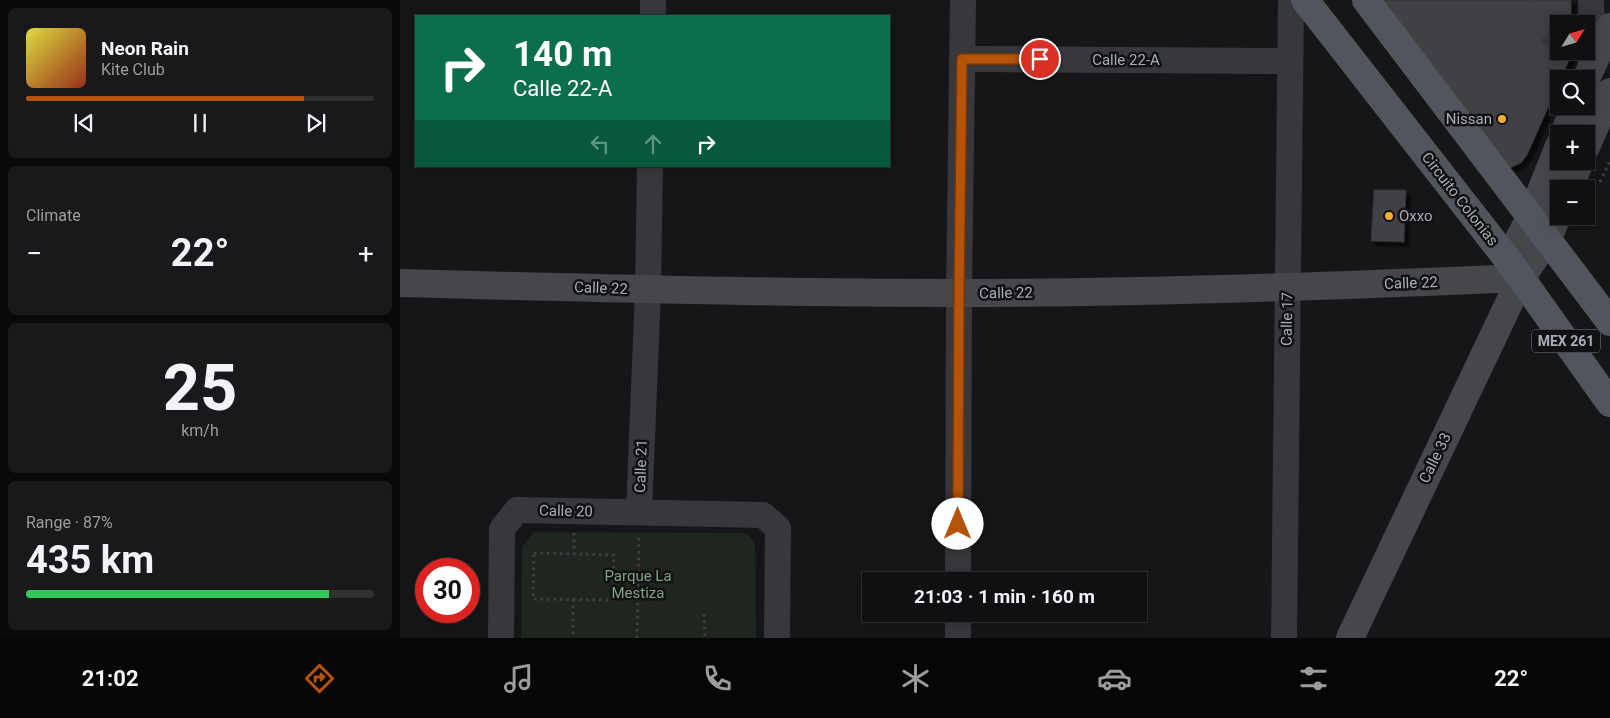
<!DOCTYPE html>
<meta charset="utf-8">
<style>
body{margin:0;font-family:Roboto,sans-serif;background:#19191b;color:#f1f3f6;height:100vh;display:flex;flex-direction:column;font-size:19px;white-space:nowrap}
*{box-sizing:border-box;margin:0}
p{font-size:16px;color:#9c9d9f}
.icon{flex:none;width:28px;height:28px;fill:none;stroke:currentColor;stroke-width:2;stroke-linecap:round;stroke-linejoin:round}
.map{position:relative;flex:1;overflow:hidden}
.drawer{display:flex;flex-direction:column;gap:8px;padding:8px;background:#09090a;width:400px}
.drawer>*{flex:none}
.top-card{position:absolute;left:15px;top:15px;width:475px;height:152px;border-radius:0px;box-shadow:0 2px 12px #0003,0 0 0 1px #303032;background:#0b6e4f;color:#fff;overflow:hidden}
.needle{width:32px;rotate:53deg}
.fabs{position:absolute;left:1150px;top:15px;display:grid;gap:10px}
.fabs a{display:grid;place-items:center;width:45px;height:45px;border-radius:0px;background:#101012;box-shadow:0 2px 12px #0003,0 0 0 1px #303032;font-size:25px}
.speed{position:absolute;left:15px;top:558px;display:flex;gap:10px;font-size:25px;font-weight:700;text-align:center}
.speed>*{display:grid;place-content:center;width:65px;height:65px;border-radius:50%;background:#101012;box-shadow:0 2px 12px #0003,0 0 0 1px #303032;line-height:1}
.speed .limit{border:8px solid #d22;background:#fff;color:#111}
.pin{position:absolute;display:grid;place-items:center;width:42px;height:42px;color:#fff;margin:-21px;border:2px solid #fff;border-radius:50%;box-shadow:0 1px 5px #0007}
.me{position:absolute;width:55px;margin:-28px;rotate:0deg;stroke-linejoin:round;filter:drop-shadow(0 0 4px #0008)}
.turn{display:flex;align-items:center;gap:18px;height:105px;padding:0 15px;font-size:22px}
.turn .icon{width:65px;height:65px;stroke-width:2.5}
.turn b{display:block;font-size:35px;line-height:42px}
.lanes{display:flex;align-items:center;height:48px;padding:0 15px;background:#0003;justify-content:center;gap:25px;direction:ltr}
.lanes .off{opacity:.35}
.big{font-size:38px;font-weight:700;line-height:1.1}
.drawer .card{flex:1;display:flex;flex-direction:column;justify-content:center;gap:8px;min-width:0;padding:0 18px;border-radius:8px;background:#19191b}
.drawer .dial{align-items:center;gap:0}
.dial b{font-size:65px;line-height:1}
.song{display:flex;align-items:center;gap:15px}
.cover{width:60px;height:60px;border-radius:8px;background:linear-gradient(135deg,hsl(60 70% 55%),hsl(10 70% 35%))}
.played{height:5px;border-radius:2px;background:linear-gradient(90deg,#b45309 80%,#303032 80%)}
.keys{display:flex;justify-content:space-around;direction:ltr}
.heat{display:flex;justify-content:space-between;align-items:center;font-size:28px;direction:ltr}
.charge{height:8px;border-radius:4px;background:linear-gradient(90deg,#34c759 87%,#303032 0)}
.trip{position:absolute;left:462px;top:572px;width:285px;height:50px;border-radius:0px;background:#101012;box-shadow:0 2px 12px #0003,0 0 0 1px #303032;font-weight:700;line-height:50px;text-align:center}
.tabs{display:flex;height:80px;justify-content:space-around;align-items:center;background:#060607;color:#9c9d9f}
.tabs .icon{width:35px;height:35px}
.tabs .selected{color:#b45309}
.tabs b{font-size:22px;color:#f1f3f6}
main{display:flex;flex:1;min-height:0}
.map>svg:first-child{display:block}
.green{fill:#1e261f}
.building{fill:#404145;stroke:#303034;filter:url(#shadow)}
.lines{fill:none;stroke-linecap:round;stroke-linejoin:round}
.path{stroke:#3d3f44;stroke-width:3;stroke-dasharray:2.5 4;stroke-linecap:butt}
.lane{stroke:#37383d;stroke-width:12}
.street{stroke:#37383d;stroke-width:26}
.secondary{stroke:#45474d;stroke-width:28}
.primary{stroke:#53555c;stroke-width:28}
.route-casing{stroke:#753606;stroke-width:12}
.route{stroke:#b45309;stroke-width:9}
.poi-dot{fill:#f2b134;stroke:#111113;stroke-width:2}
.labels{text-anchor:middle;stroke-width:5;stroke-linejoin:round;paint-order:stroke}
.shield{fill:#111113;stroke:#7b7e86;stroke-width:1}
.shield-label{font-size:14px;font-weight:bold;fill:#a8adb8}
.street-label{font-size:15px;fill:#a8adb8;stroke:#111113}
.poi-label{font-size:15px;fill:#a8adb8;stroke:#111113;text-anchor:end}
.park-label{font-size:15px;fill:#7fa381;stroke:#111113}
</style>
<main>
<section class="drawer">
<div class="card">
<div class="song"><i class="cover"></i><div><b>Neon Rain</b><p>Kite Club</p></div></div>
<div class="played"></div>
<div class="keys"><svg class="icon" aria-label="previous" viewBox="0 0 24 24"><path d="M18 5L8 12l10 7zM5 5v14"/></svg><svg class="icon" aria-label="pause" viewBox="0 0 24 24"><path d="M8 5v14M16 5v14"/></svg><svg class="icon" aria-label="next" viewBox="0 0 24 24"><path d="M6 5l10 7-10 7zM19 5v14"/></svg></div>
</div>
<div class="card"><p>Climate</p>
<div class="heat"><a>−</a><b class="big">22°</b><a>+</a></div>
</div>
<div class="card dial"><b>25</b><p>km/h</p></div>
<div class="card"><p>Range · 87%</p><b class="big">435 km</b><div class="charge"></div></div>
</section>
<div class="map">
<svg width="1210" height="638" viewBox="0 0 1210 638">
<defs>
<filter id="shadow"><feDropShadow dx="4.5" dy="4.5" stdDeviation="1" flood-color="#0009"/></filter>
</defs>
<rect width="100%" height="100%" fill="#161618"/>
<path class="green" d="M134 532 346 533 355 543 356 638H121L122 547Z"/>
<g class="building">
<path d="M974 0H1171V24H1159V51L1172 53 1161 79H1159V83L1127 155 1121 163 1110 168 1103 167Z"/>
<path d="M974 190H1006L1004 242 971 241Z"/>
</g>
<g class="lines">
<g class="path">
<path d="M1128 21 1141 27"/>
<path d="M1128 22V2L1131 0"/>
<path d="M1028 44 1043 32"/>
<path d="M1200 182 1210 161"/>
<path d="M1186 212 1190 203"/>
<path d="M174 533V554"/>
<path d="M134 553 214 555 213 600 133 599Z"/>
<path d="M173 599V638"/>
<path d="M304 614 305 638"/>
<path d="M237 638 239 536"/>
</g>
<g class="lane">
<path d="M1148 41 1159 46"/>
<path d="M1170 51 1193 63"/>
</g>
<g class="street">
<path d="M1191 0 1193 63"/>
<path d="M253 16V0"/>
<path d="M562 59 890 61"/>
<path d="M239 512 248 290 250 166"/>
<path d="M558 581 559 293 563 0"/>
<path d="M101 638 102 529 117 510 363 515 378 528 377 638"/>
<path d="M558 638V614"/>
<path d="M884 638 891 0"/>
</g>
<g class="secondary">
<path d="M1186 79 1210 27"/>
<path d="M1164 134 1175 106"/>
<path d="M1186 147 1210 92"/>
<path d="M1169 189 1180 161"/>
<path d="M1108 260 1130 218 1159 146"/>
<path d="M0 283C186 288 372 293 558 293 746 293 934 286 1121 278"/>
<path d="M950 638 1121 278 1147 240 1159 212"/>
</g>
<g class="primary">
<path d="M905 0 1108 260 1210 403"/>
<path d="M966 0 1210 322"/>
</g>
</g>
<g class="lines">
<defs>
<path id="route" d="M558 524 559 293 562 59H640"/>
</defs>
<use href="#route" class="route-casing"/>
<use href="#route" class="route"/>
</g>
<g class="poi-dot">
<circle cx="1102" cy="119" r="5"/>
<circle cx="989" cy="216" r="5"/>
</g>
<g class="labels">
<rect class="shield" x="1132" y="329.5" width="68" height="23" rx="4"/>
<g class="shield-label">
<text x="1166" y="346">MEX 261</text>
</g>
<g class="street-label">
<text x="726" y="65">Calle 22-A</text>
<text transform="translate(1060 199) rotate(52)" y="5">Circuito Colonias</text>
<text transform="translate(1011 283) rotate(-2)" y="5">Calle 22</text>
<text transform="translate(201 288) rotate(2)" y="5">Calle 22</text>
<text transform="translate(606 293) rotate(-1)" y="5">Calle 22</text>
<text transform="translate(887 319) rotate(-89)" y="5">Calle 17</text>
<text transform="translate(1035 458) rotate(-64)" y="5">Calle 33</text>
<text transform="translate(241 466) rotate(-88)" y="5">Calle 21</text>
<text transform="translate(166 511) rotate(1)" y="5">Calle 20</text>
</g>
<g class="poi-label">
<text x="1092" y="124">Nissan</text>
<text x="999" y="221" text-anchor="start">Oxxo</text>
</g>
<g class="park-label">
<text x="238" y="581">Parque La<tspan x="238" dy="17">Mestiza</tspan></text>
</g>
</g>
</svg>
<div class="fabs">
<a><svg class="needle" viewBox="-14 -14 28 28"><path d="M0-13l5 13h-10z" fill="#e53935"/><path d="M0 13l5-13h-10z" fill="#9c9d9f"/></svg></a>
<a><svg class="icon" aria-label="search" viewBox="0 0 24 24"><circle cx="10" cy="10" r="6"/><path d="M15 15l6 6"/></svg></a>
<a>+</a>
<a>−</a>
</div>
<div class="speed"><div class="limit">30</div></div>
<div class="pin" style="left:640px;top:59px;background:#d93025"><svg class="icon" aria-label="arrive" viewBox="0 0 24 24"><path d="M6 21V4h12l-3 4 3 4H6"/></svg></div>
<svg class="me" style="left:558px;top:524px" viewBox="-20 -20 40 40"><circle r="19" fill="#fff"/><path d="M0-13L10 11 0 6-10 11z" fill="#b45309"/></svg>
<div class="trip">21:03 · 1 min · 160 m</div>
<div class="top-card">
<div class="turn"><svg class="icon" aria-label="right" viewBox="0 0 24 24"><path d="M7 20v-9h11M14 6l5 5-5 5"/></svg><div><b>140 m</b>Calle 22-A</div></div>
<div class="lanes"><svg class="icon off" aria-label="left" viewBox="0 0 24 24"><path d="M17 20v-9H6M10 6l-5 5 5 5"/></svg><svg class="icon off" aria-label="ahead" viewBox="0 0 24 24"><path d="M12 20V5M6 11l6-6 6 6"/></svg><svg class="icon" aria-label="right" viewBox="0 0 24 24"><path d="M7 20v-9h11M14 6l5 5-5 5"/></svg></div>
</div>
</div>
</main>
<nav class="tabs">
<b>21:02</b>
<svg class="icon selected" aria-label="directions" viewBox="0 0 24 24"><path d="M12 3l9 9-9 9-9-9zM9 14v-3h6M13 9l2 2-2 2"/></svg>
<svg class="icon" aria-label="music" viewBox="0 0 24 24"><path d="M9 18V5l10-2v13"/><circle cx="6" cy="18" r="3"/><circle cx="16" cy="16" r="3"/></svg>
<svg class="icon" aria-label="phone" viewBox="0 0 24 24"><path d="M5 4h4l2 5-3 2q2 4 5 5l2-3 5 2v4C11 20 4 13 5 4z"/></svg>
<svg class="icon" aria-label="climate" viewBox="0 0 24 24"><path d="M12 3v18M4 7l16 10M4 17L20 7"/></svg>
<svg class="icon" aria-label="car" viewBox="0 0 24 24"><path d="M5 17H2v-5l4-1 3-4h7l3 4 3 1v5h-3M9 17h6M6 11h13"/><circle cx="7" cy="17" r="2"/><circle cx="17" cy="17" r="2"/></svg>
<svg class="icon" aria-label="filters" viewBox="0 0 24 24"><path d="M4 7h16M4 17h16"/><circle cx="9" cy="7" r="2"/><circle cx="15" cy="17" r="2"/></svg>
<b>22°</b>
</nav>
